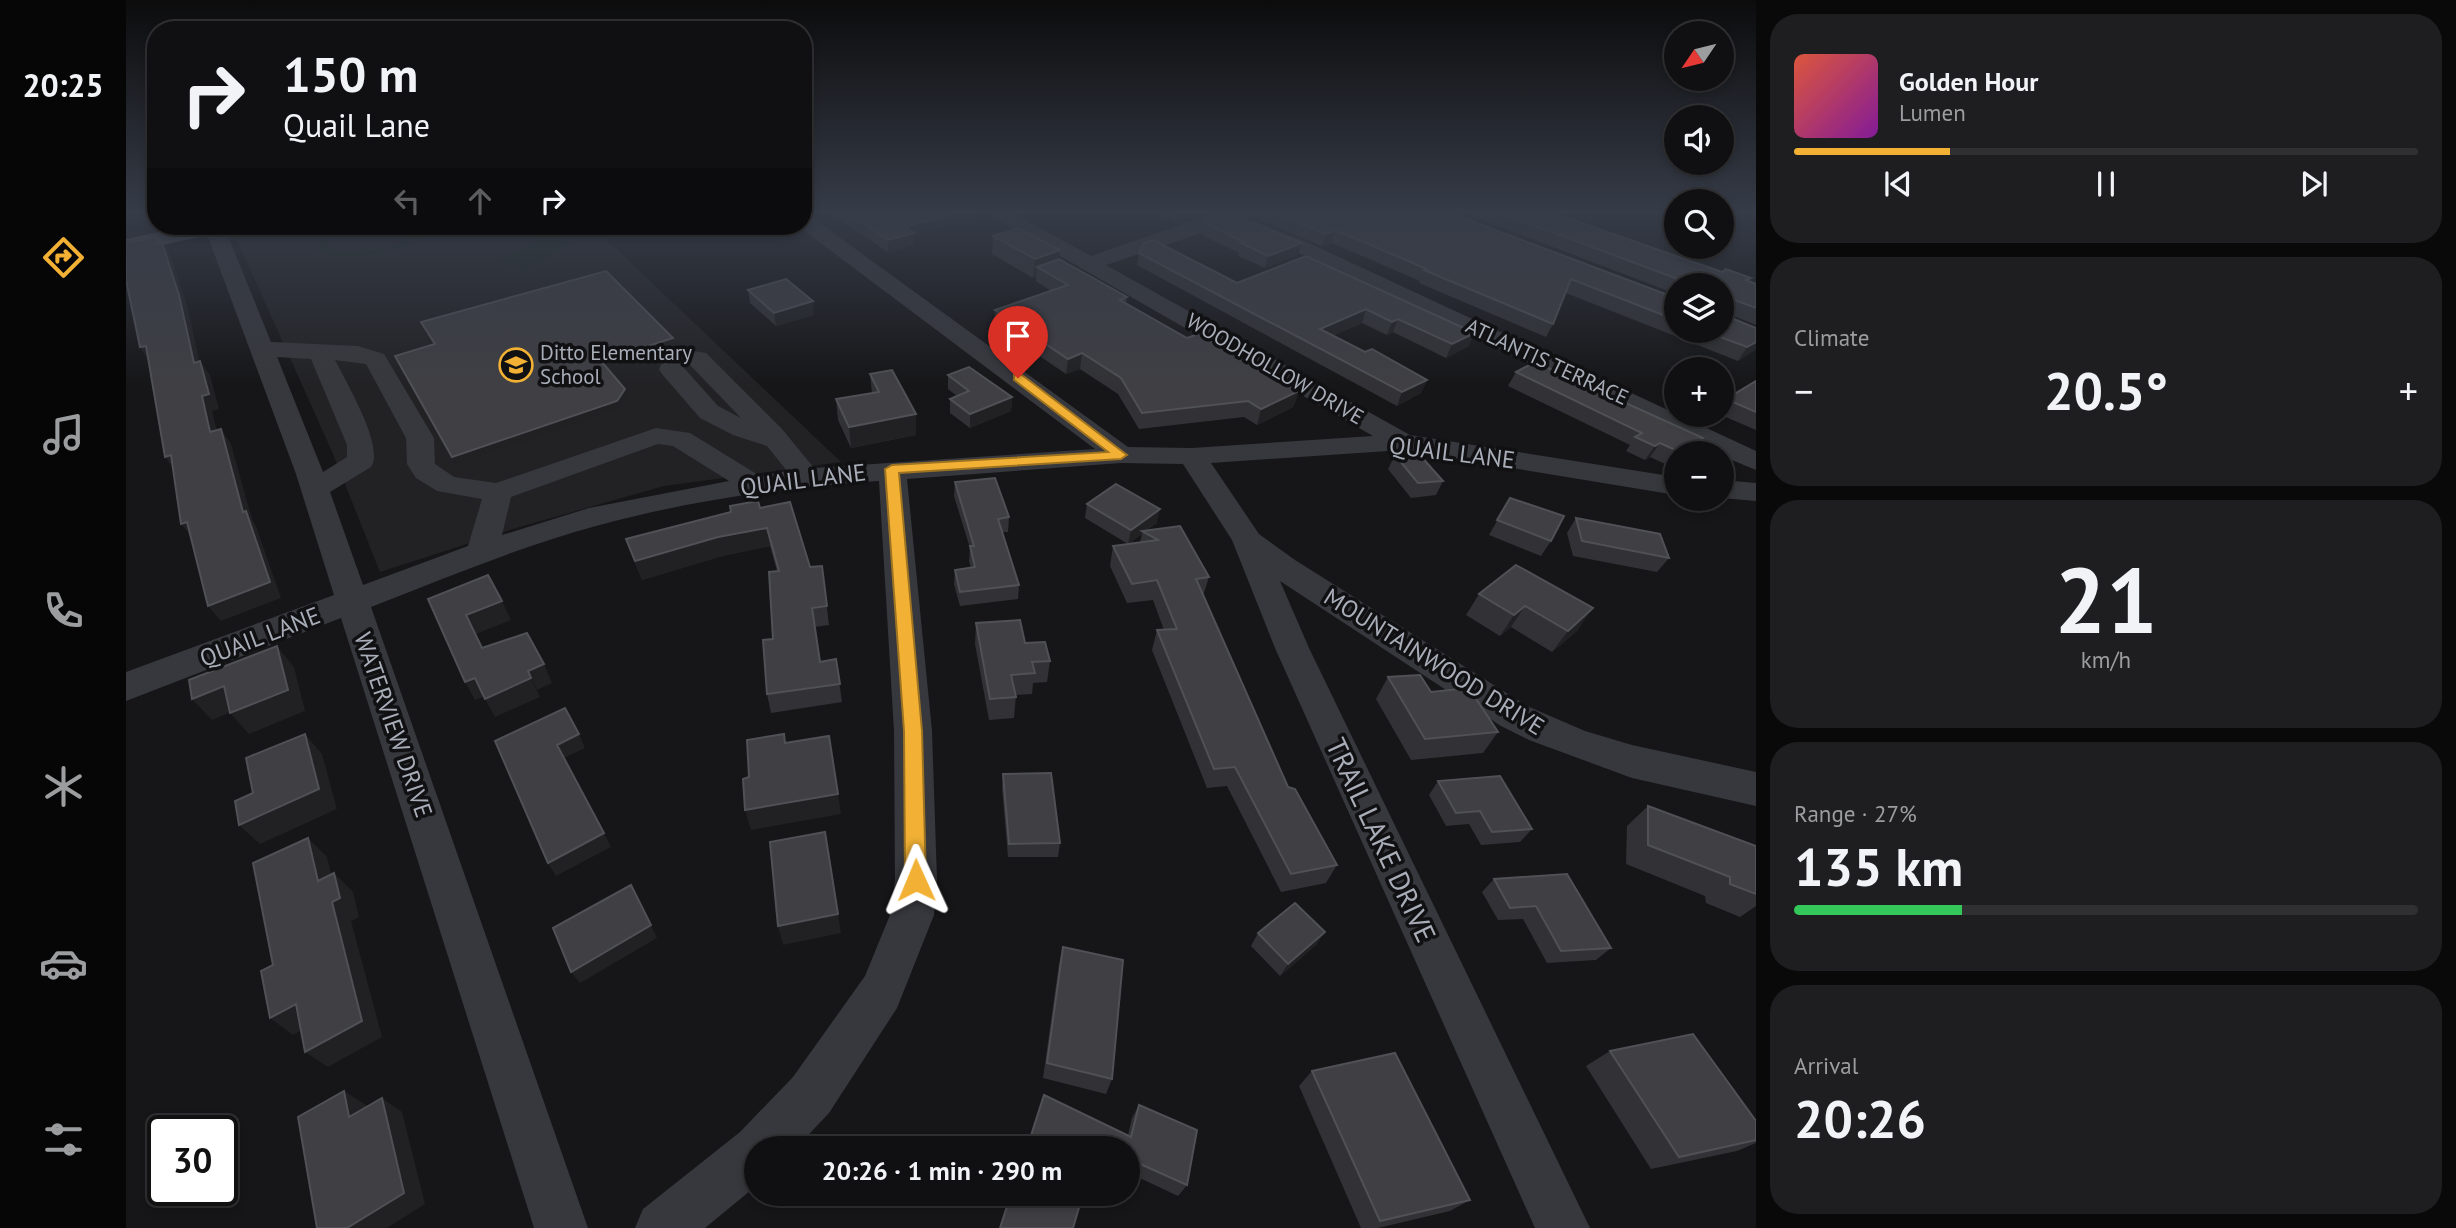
<!DOCTYPE html>
<meta charset="utf-8">
<style>
body{margin:0;font-family:"PT Sans",sans-serif;background:#1e1e20;color:#f1f3f6;height:100vh;display:flex;flex-direction:column;font-size:26px;white-space:nowrap}
*{box-sizing:border-box;margin:0}
p{font-size:23px;color:#9c9d9f}
.icon{flex:none;width:38px;height:38px;fill:none;stroke:currentColor;stroke-width:2;stroke-linecap:round;stroke-linejoin:round}
.map{position:relative;flex:1;overflow:hidden}
.drawer{display:flex;flex-direction:column;gap:14px;padding:14px;background:#09090a;width:700px}
.drawer>*{flex:none}
.guide{position:absolute;left:21px;top:21px;width:665px;height:214px;border-radius:28px;box-shadow:0 4px 10px #0003,0 0 0 2px #303032;background:#101012;color:#f1f3f6;overflow:hidden}
.needle{width:46px;rotate:235deg}
.controls{position:absolute;left:1538px;top:21px;display:grid;gap:14px}
.controls a{display:grid;place-items:center;width:70px;height:70px;border-radius:50%;background:#101012;box-shadow:0 4px 10px #0003,0 0 0 2px #303032;font-size:35px}
.speed{position:absolute;left:21px;top:1115px;display:flex;gap:14px;font-size:35px;font-weight:700;text-align:center}
.speed>*{display:grid;place-content:center;width:91px;height:91px;border-radius:50%;background:#101012;box-shadow:0 4px 10px #0003,0 0 0 2px #303032;line-height:1}
.speed .limit{border:4px solid #111;border-radius:10px;background:#fff;color:#111}
.pin{position:absolute;display:grid;place-items:center;width:60px;height:60px;color:#fff;margin:-72px -30px;border-radius:50% 50% 50% 0;rotate:-45deg;box-shadow:0 0 7px #0007}
.pin .icon{rotate:45deg}
.me{position:absolute;width:77px;margin:-38px;rotate:359deg;stroke-linejoin:round;filter:drop-shadow(0 0 5px #0008)}
.turn{display:flex;align-items:center;gap:24px;height:147px;padding:0 21px;font-size:32px}
.turn .icon{width:91px;height:91px;stroke-width:2.5}
.turn b{display:block;font-size:49px;line-height:60px}
.lanes{display:flex;align-items:center;height:66px;padding:0 21px;background:#0003;justify-content:center;gap:35px;direction:ltr}
.lanes .off{opacity:.35}
.big{font-size:52px;font-weight:800;line-height:1.1}
.drawer .tile{flex:1;display:flex;flex-direction:column;justify-content:center;gap:10px;min-width:0;padding:0 24px;border-radius:28px;background:#1e1e20}
.drawer .dial{align-items:center;gap:0}
.dial b{font-size:91px;line-height:1}
.song{display:flex;align-items:center;gap:21px}
.cover{width:84px;height:84px;border-radius:10px;background:linear-gradient(135deg,hsl(10 70% 55%),hsl(290 70% 35%))}
.played{height:7px;border-radius:4px;background:linear-gradient(90deg,#f2b134 25%,#303032 25%)}
.keys{display:flex;justify-content:space-around;direction:ltr}
.heat{display:flex;justify-content:space-between;align-items:center;font-size:38px;direction:ltr}
.charge{height:10px;border-radius:5px;background:linear-gradient(90deg,#34c759 27%,#303032 0)}
.trip{position:absolute;left:618px;top:1136px;width:396px;height:70px;border-radius:35px;background:#101012;box-shadow:0 4px 10px #0003,0 0 0 2px #303032;font-weight:800;line-height:70px;text-align:center}
main{display:flex;flex:1;min-height:0}
.tabs{display:flex;flex-direction:column;width:126px;justify-content:space-around;align-items:center;background:#060607;color:#9c9d9f}
.tabs .icon{width:49px;height:49px}
.tabs .current{color:#f2b134}
.tabs b{font-size:32px;color:#f1f3f6}
.map>svg:first-child{display:block}
.built{fill:#222225}
.green{fill:#1c231d}
.lines{fill:none;stroke-linecap:round;stroke-linejoin:round}
.minor{fill:#37383d;fill-rule:evenodd}
.major{fill:#53555c;fill-rule:evenodd}
.wall{fill:#323236;fill-rule:evenodd}
.shaded-wall{fill:#212124}
.building{fill:#3f3f44;stroke:#4f5156;stroke-width:2}
.route{fill:#f2b134;stroke:#9d7322;stroke-width:2}
.labels{text-anchor:middle;stroke-width:7;stroke-linejoin:round;paint-order:stroke}
.far-poi-label{font-size:21px;fill:#a8adb8;stroke:#111113;text-anchor:start}
.far-street-label{font-size:21px;fill:#a8adb8;stroke:#111113}
.street-label{font-size:24px;fill:#a8adb8;stroke:#111113}
.near-street-label{font-size:28px;fill:#a8adb8;stroke:#111113}
</style>
<main>
<nav class="tabs">
<b>20:25</b>
<svg class="icon current" aria-label="directions" viewBox="0 0 24 24"><path d="M12 3l9 9-9 9-9-9zM9 14v-3h6M13 9l2 2-2 2"/></svg>
<svg class="icon" aria-label="music" viewBox="0 0 24 24"><path d="M9 18V5l10-2v13"/><circle cx="6" cy="18" r="3"/><circle cx="16" cy="16" r="3"/></svg>
<svg class="icon" aria-label="phone" viewBox="0 0 24 24"><path d="M5 4h4l2 5-3 2q2 4 5 5l2-3 5 2v4C11 20 4 13 5 4z"/></svg>
<svg class="icon" aria-label="climate" viewBox="0 0 24 24"><path d="M12 3v18M4 7l16 10M4 17L20 7"/></svg>
<svg class="icon" aria-label="car" viewBox="0 0 24 24"><path d="M5 17H2v-5l4-1 3-4h7l3 4 3 1v5h-3M9 17h6M6 11h13"/><circle cx="7" cy="17" r="2"/><circle cx="17" cy="17" r="2"/></svg>
<svg class="icon" aria-label="filters" viewBox="0 0 24 24"><path d="M4 7h16M4 17h16"/><circle cx="9" cy="7" r="2"/><circle cx="15" cy="17" r="2"/></svg>
</nav>
<div class="map">
<svg width="1630" height="1228" viewBox="0 0 1630 1228">
<rect width="100%" height="100%" fill="#161618"/>
<path class="built" d="M134 226H466L715 462 538 486 390 528 254 572 207 454 107 231Z"/>
<g class="green">
<path d="M220 226H233L214 232 200 242 201 248C228 264 302 234 332 226H345C311 235 222 271 192 250L191 244 200 235Z"/>
<path d="M417 237 445 243 401 270 372 263Z"/>
</g>
<g class="lines">
<g class="minor">
<path d="M677 214 684 216 1002 447 1066 448 1247 436 868 218 866 214H888L965 256 1086 214H1120L1119 217 1185 244 1630 451V470L1596 456V453H1590L1171 252 1102 224 980 265 1284 435 1550 477V495L1277 450 1085 463 1133 534 1169 560 1401 706 1459 731 1506 745 1630 772V806L1506 778 1403 740 1375 726 1154 581 1183 648 1464 1228H1409L1149 648 1106 540 1057 464 995 463 781 479 806 731 811 880 808 915 771 1008 703 1113 670 1148H630V1186L579 1228H509L517 1209 614 1132 667 1077 739 976 764 915 769 880 768 731 753 481C658 487 561 501 470 526 393 547 319 578 245 607L462 1228H408L215 618 0 701V672L208 595 170 474 78 226H98L145 342 232 346 258 354 308 438 309 464 328 477 370 483 530 428 564 433 634 476 661 471 641 446 607 435 574 418 536 374 533 369 538 358 562 350 580 353 656 429 688 468 969 449 672 226H677ZM151 357 185 359 221 445V457L197 472ZM209 360 240 364 280 438 281 464 290 478 311 491 356 499 342 546 237 585 204 492 245 467C259 447 220 382 209 360ZM564 365 615 418 592 406 558 368ZM532 444 547 446 603 481 463 508 376 535 385 497Z"/>
<path d="M1596 480 1630 483V501L1596 498Z"/>
</g>
<path class="major" d="M62 226H104L101 231 0 253V239Z"/>
</g>
<g class="wall">
<path d="M705 214H846V219L788 236V245L762 252Z"/>
<path d="M1031 214H1079L1052 223Z"/>
<path d="M1121 214H1327L1550 298V331H1596V285H1550V294L1341 214H1430L1596 272 1625 278 1622 281 1630 284V325L1603 314V317L1630 349 1612 361 1440 293 1427 324 1420 337 1293 283 1294 281 1206 243 1196 246 1122 215Z"/>
<path d="M1079 223 1176 243 1172 255 1139 268 1112 256 1113 253 1076 235Z"/>
<path d="M867 236 933 259 1001 297 1000 304 1061 338 1173 391 1167 407 1131 425 1118 417 1013 429 992 394 954 369 940 374 868 325 869 310 925 291 910 281V277L907 278 866 254Z"/>
<path d="M1013 253 1111 283 1180 256 1343 346 1320 358 1267 332 1261 335 1236 323 1206 336 1239 352 1301 380 1295 393 1271 406 1011 265Z"/>
<path d="M622 290 688 315 650 326 624 303Z"/>
<path d="M1390 372 1577 438 1565 453H1550V464L1546 467 1524 457 1519 460 1500 451 1504 445 1382 386Z"/>
<path d="M744 374 790 435 725 448 712 420 710 399 746 393Z"/>
<path d="M822 375 886 397 885 411 844 428 824 413V399L831 396 822 389Z"/>
<path d="M1630 381V430L1595 415H1596V404L1600 399Z"/>
<path d="M1269 455 1317 481 1310 495 1285 498 1262 469Z"/>
<path d="M829 482 883 517 882 532H876L893 585 892 599 834 606 828 584 829 570 845 568 843 561 844 548 828 496Z"/>
<path d="M1384 498 1425 541 1415 556 1363 535Z"/>
<path d="M961 504 1031 523 1021 530 1083 577 1077 596 1111 674 1162 787 1211 865 1200 883 1155 892 1101 786 1081 788 1026 650 1031 630H1038L1027 600 1001 603 984 566 987 546 1002 544 959 518ZM1016 534 1014 542 1003 544 1009 539Z"/>
<path d="M634 508 684 567 696 566 703 625 689 627 694 662 710 659 716 702 645 713 641 694 647 639 651 571 644 546 596 556 516 580 500 539Z"/>
<path d="M1450 518 1543 558 1531 572 1447 556 1441 533Z"/>
<path d="M1390 565 1452 630 1426 652 1385 627 1374 636 1340 615 1353 594Z"/>
<path d="M850 623 899 643 924 661 921 682 907 683 906 694 890 695 888 718 863 720 849 644Z"/>
<path d="M1262 677 1305 692 1372 732 1357 753 1285 760 1250 699Z"/>
<path d="M877 774 934 843 932 857H882L876 788Z"/>
<path d="M1312 781 1406 829 1394 842 1355 845 1343 824 1320 826 1303 795Z"/>
<path d="M1522 806 1630 846V906L1614 917 1580 903 1579 896 1500 864 1501 826Z"/>
<path d="M1368 879 1485 948 1470 960 1421 963 1397 919 1372 920 1356 892Z"/>
<path d="M1132 933 1191 944 1154 976 1125 946Z"/>
<path d="M937 947 986 1079 980 1094 917 1078 933 964Z"/>
<path d="M1484 1051 1630 1121V1143L1611 1151 1525 1169 1460 1066Z"/>
<path d="M1186 1071 1344 1200 1324 1211 1252 1228H1235L1173 1086Z"/>
<path d="M1013 1105 1061 1185 1052 1196 1001 1172V1148H901L1002 1135 1006 1118Z"/>
</g>
<g class="shaded-wall">
<path d="M6 214H30V215L10 219Z"/>
<path d="M825 214H846V219L788 236V245L762 252V240L779 227Z"/>
<path d="M1053 214H1079L1052 223Z"/>
<path d="M1209 230 1206 243 1196 246 1200 234Z"/>
<path d="M36 243 45 256 62 309 77 377 68 363Z"/>
<path d="M1176 243 1172 255 1139 268 1142 256Z"/>
<path d="M934 250 932 269 911 267 910 277 907 278 909 259Z"/>
<path d="M687 301 688 315 650 326 648 313Z"/>
<path d="M1240 309 1236 323 1189 343 1194 329Z"/>
<path d="M1272 319 1267 332 1261 335 1266 322Z"/>
<path d="M1349 333 1343 346 1320 358 1326 344Z"/>
<path d="M547 338 549 344 477 367 475 361Z"/>
<path d="M1630 342V349L1612 361 1621 347Z"/>
<path d="M20 346 24 362 14 347Z"/>
<path d="M956 353 954 369 940 374 942 359Z"/>
<path d="M74 361 84 375 93 409 86 411 95 447 84 432 76 396Z"/>
<path d="M1301 380 1295 393 1271 406 1276 392Z"/>
<path d="M499 389 501 396 494 408 329 464 326 457Z"/>
<path d="M1173 391 1167 407 1131 425 1135 409Z"/>
<path d="M886 397 885 411 844 428V414Z"/>
<path d="M790 414V435L725 448 723 427Z"/>
<path d="M95 429 105 444 126 519 130 526 155 598 95 621 82 606 117 512Z"/>
<path d="M1577 438 1565 453H1556Z"/>
<path d="M1534 443 1524 457 1519 460 1529 446Z"/>
<path d="M45 455 50 472 39 457Z"/>
<path d="M1034 509 1031 523 1018 532 1016 531V534L1002 544 1005 530Z"/>
<path d="M61 522 68 539 55 524Z"/>
<path d="M641 528 644 546 596 556 516 580 509 561 592 537Z"/>
<path d="M376 601 385 620 350 634 366 667 340 615Z"/>
<path d="M1399 606 1385 627 1374 636 1388 615Z"/>
<path d="M1467 608 1452 630 1426 652 1442 631Z"/>
<path d="M151 646 168 667 179 711 123 734 104 713Z"/>
<path d="M418 664 426 683 411 690 402 671Z"/>
<path d="M349 678 360 696 349 700 339 682Z"/>
<path d="M405 678 414 697 369 717 359 699Z"/>
<path d="M98 686 117 707 86 720 66 699Z"/>
<path d="M179 734 196 754 211 809 134 844 113 825Z"/>
<path d="M453 734 459 748 438 758 431 745Z"/>
<path d="M712 794 715 814 625 830 619 810Z"/>
<path d="M478 833 485 847 430 876 422 863Z"/>
<path d="M182 838 201 857 212 900 192 881Z"/>
<path d="M703 852 715 933 657 945 652 926Z"/>
<path d="M208 873 227 892 233 917 225 921 256 1037 202 1067 179 1052 206 902Z"/>
<path d="M505 885 531 938 454 983 445 972Z"/>
<path d="M1199 932 1191 944 1154 976 1162 964Z"/>
<path d="M170 1004 192 1021 167 1035 144 1018Z"/>
<path d="M218 1091 240 1105 245 1131 223 1117Z"/>
<path d="M256 1098 276 1112 299 1204 261 1228H221Z"/>
</g>
<g class="building">
<path d="M722 214H825L779 227 788 233 762 240Z"/>
<path d="M1150 214H1327L1550 298V320L1445 279 1427 324 1298 270 1301 269 1209 230 1200 234Z"/>
<path d="M1377 214H1430L1596 272 1600 269 1625 278 1620 280 1630 284V308L1606 299 1602 301 1603 317 1630 328V342L1621 347 1578 331H1596V285H1560V282Z"/>
<path d="M1105 215 1176 243 1142 256 1115 243 1118 242 1079 223Z"/>
<path d="M892 228 934 250 909 259 867 236Z"/>
<path d="M29 237 31 244 36 243 53 295 68 363 74 361 83 394 76 396 84 432 95 429 117 512 120 511 144 582 82 606 61 522 55 524 45 455 39 457 20 346 14 347 0 280V243Z"/>
<path d="M1027 240 1111 283 1180 256 1349 333 1326 344 1272 319 1266 322 1240 309 1194 329 1239 352 1246 349 1301 380 1276 392 1013 253 1018 243Z"/>
<path d="M933 259 1001 297 994 300 1061 338 1072 334 1173 391 1135 409 1122 401 1016 413 995 378 956 353 942 359 869 310 942 285 911 267Z"/>
<path d="M480 271 547 338 475 361 499 389 491 401 326 457 269 356 309 344 295 322Z"/>
<path d="M660 279 687 301 648 313 622 290Z"/>
<path d="M1409 362 1577 438 1556 453 1534 443 1529 446 1509 437 1516 433 1390 372Z"/>
<path d="M843 367 886 397 844 414 824 399 843 391 822 375Z"/>
<path d="M766 370 790 414 723 427 710 399 753 392 744 374Z"/>
<path d="M1630 381V412L1600 399Z"/>
<path d="M1292 453 1317 481 1292 483 1269 455Z"/>
<path d="M869 478 883 517 872 519 893 585 834 592 829 570 849 567 844 546H848L829 482Z"/>
<path d="M990 484 1034 509 1005 530 961 504Z"/>
<path d="M1384 498 1438 516 1425 541 1371 520Z"/>
<path d="M632 501 634 508 664 502 684 567 696 566 701 606 686 608 694 662 710 659 714 684 641 694 637 640 647 639 643 572 653 571 641 528 592 537 509 561 500 539 605 512 604 506Z"/>
<path d="M1450 518 1534 534 1543 558 1456 541Z"/>
<path d="M1054 526 1083 577 1070 579 1162 787 1169 789 1211 865 1165 874 1109 767 1088 769 1031 630 1051 629 1031 580 1006 584 987 546 1032 540 1016 531Z"/>
<path d="M1390 565 1467 608 1442 631 1399 606 1388 615 1353 594Z"/>
<path d="M362 575 376 601 340 615 356 648 401 633 418 664 402 671 405 678 359 699 349 678 339 682 302 599Z"/>
<path d="M894 620 899 643 919 642 924 661 906 662 909 673 885 675 890 697 864 699 850 623Z"/>
<path d="M151 646 162 690 104 713 98 686 66 699 63 680Z"/>
<path d="M1294 675 1305 692 1343 688 1372 732 1299 739 1262 677Z"/>
<path d="M439 708 453 734 431 745 478 833 422 863 369 741Z"/>
<path d="M179 734 193 789 113 825 109 801 127 793 120 758Z"/>
<path d="M658 734 659 743 703 736 712 794 619 810 617 779 623 777 621 740Z"/>
<path d="M925 773 934 843 883 844 877 774Z"/>
<path d="M1374 776 1406 829 1366 832 1354 811 1330 813 1312 781Z"/>
<path d="M1522 806 1630 846V894L1604 884V877L1522 845Z"/>
<path d="M699 832 712 914 652 926 644 842Z"/>
<path d="M182 838 192 881 208 873 214 898 206 902 236 1021 179 1052 170 1004 144 1018 135 971 147 965 127 863Z"/>
<path d="M1441 874 1485 948 1435 951 1410 906 1384 908 1368 879Z"/>
<path d="M505 885 525 925 445 972 427 928Z"/>
<path d="M1169 903 1199 932 1162 964 1132 933Z"/>
<path d="M937 947 997 960 986 1079 921 1063Z"/>
<path d="M1567 1034 1630 1121V1140L1553 1157 1484 1051Z"/>
<path d="M1269 1053 1344 1200 1254 1221 1186 1071Z"/>
<path d="M218 1091 223 1117 256 1098 278 1193 221 1228H191L172 1117Z"/>
<path d="M918 1095 1005 1137 1013 1105 1071 1130 1061 1185 1001 1158V1148H979L972 1144 970 1148H901Z"/>
<path d="M885 1194H957L947 1228H874Z"/>
</g>
<linearGradient id="sky" x2="0" y2="1"><stop stop-color="#0c0c0d"/><stop offset="0.55" stop-color="#363c48"/><stop offset="1" stop-color="#363c48" stop-opacity="0"/></linearGradient>
<rect width="1630" height="386" fill="url(#sky)"/>
<path class="route" d="M888 375H896L1001 455 995 459 773 473 796 731 800 880 797 887 790 889 782 887 779 880 778 731 759 469 766 465 982 452 888 380Z"/>
<defs>
<symbol id="school-ring" viewBox="-11 -11 22 22"><circle r="9.5" fill="#111113" stroke="#f2b134" stroke-width="1.5"/><path d="M0-5L7-2L0 1L-7-2ZM-4 1L0 2.5L4 1V4Q0 6-4 4Z" fill="#f2b134"/></symbol>
</defs>
<g fill-rule="evenodd">
<use href="#school-ring" x="371" y="346" width="38" height="38"/>
</g>
<g class="labels">
<g class="far-poi-label">
<text x="414" y="360">Ditto Elementary<tspan x="414" dy="24">School</tspan></text>
</g>
<g class="far-street-label">
<text transform="translate(1421 362) rotate(25)" y="7">ATLANTIS TERRACE</text>
<text transform="translate(1149 369) rotate(30)" y="7">WOODHOLLOW DRIVE</text>
</g>
<g class="street-label">
<text transform="translate(1326 453) rotate(7)" y="8">QUAIL LANE</text>
<text transform="translate(677 480) rotate(-7)" y="8">QUAIL LANE</text>
<text transform="translate(134 637) rotate(-21)" y="8">QUAIL LANE</text>
<text transform="translate(1308 662) rotate(32)" y="8">MOUNTAINWOOD DRIVE</text>
<text transform="translate(267 725) rotate(71)" y="8">WATERVIEW DRIVE</text>
</g>
<g class="near-street-label">
<text transform="translate(1255 840) rotate(65)" y="10">TRAIL LAKE DRIVE</text>
</g>
</g>
</svg>
<div class="controls">
<a><svg class="needle" viewBox="-14 -14 28 28"><path d="M0-13l5 13h-10z" fill="#e53935"/><path d="M0 13l5-13h-10z" fill="#9c9d9f"/></svg></a>
<a><svg class="icon" aria-label="sound" viewBox="0 0 24 24"><path d="M4 9h4l5-4v14l-5-4H4zM17 9q2 3 0 6"/></svg></a>
<a><svg class="icon" aria-label="search" viewBox="0 0 24 24"><circle cx="10" cy="10" r="6"/><path d="M15 15l6 6"/></svg></a>
<a><svg class="icon" aria-label="layers" viewBox="0 0 24 24"><path d="M12 4l9 5-9 5-9-5zM3 14l9 5 9-5"/></svg></a>
<a>+</a>
<a>−</a>
</div>
<div class="speed"><div class="limit">30</div></div>
<div class="pin" style="left:892px;top:378px;background:#d93025"><svg class="icon" aria-label="arrive" viewBox="0 0 24 24"><path d="M6 21V4h12l-3 4 3 4H6"/></svg></div>
<svg class="me" style="left:790px;top:880px" viewBox="-20 -20 40 40"><path d="M0-17L14 15 0 8-14 15z" fill="#f2b134" stroke="#fff" stroke-width="4"/></svg>
<div class="trip">20:26 · 1 min · 290 m</div>
<div class="guide">
<div class="turn"><svg class="icon" aria-label="right" viewBox="0 0 24 24"><path d="M7 20v-9h11M14 6l5 5-5 5"/></svg><div><b>150 m</b>Quail Lane</div></div>
<div class="lanes"><svg class="icon off" aria-label="left" viewBox="0 0 24 24"><path d="M17 20v-9H6M10 6l-5 5 5 5"/></svg><svg class="icon off" aria-label="ahead" viewBox="0 0 24 24"><path d="M12 20V5M6 11l6-6 6 6"/></svg><svg class="icon" aria-label="right" viewBox="0 0 24 24"><path d="M7 20v-9h11M14 6l5 5-5 5"/></svg></div>
</div>
</div>
<section class="drawer">
<div class="tile">
<div class="song"><i class="cover"></i><div><b>Golden Hour</b><p>Lumen</p></div></div>
<div class="played"></div>
<div class="keys"><svg class="icon" aria-label="previous" viewBox="0 0 24 24"><path d="M18 5L8 12l10 7zM5 5v14"/></svg><svg class="icon" aria-label="pause" viewBox="0 0 24 24"><path d="M8 5v14M16 5v14"/></svg><svg class="icon" aria-label="next" viewBox="0 0 24 24"><path d="M6 5l10 7-10 7zM19 5v14"/></svg></div>
</div>
<div class="tile"><p>Climate</p>
<div class="heat"><a>−</a><b class="big">20.5°</b><a>+</a></div>
</div>
<div class="tile dial"><b>21</b><p>km/h</p></div>
<div class="tile"><p>Range · 27%</p><b class="big">135 km</b><div class="charge"></div></div>
<div class="tile"><p>Arrival</p><b class="big">20:26</b></div>
</section>
</main>
